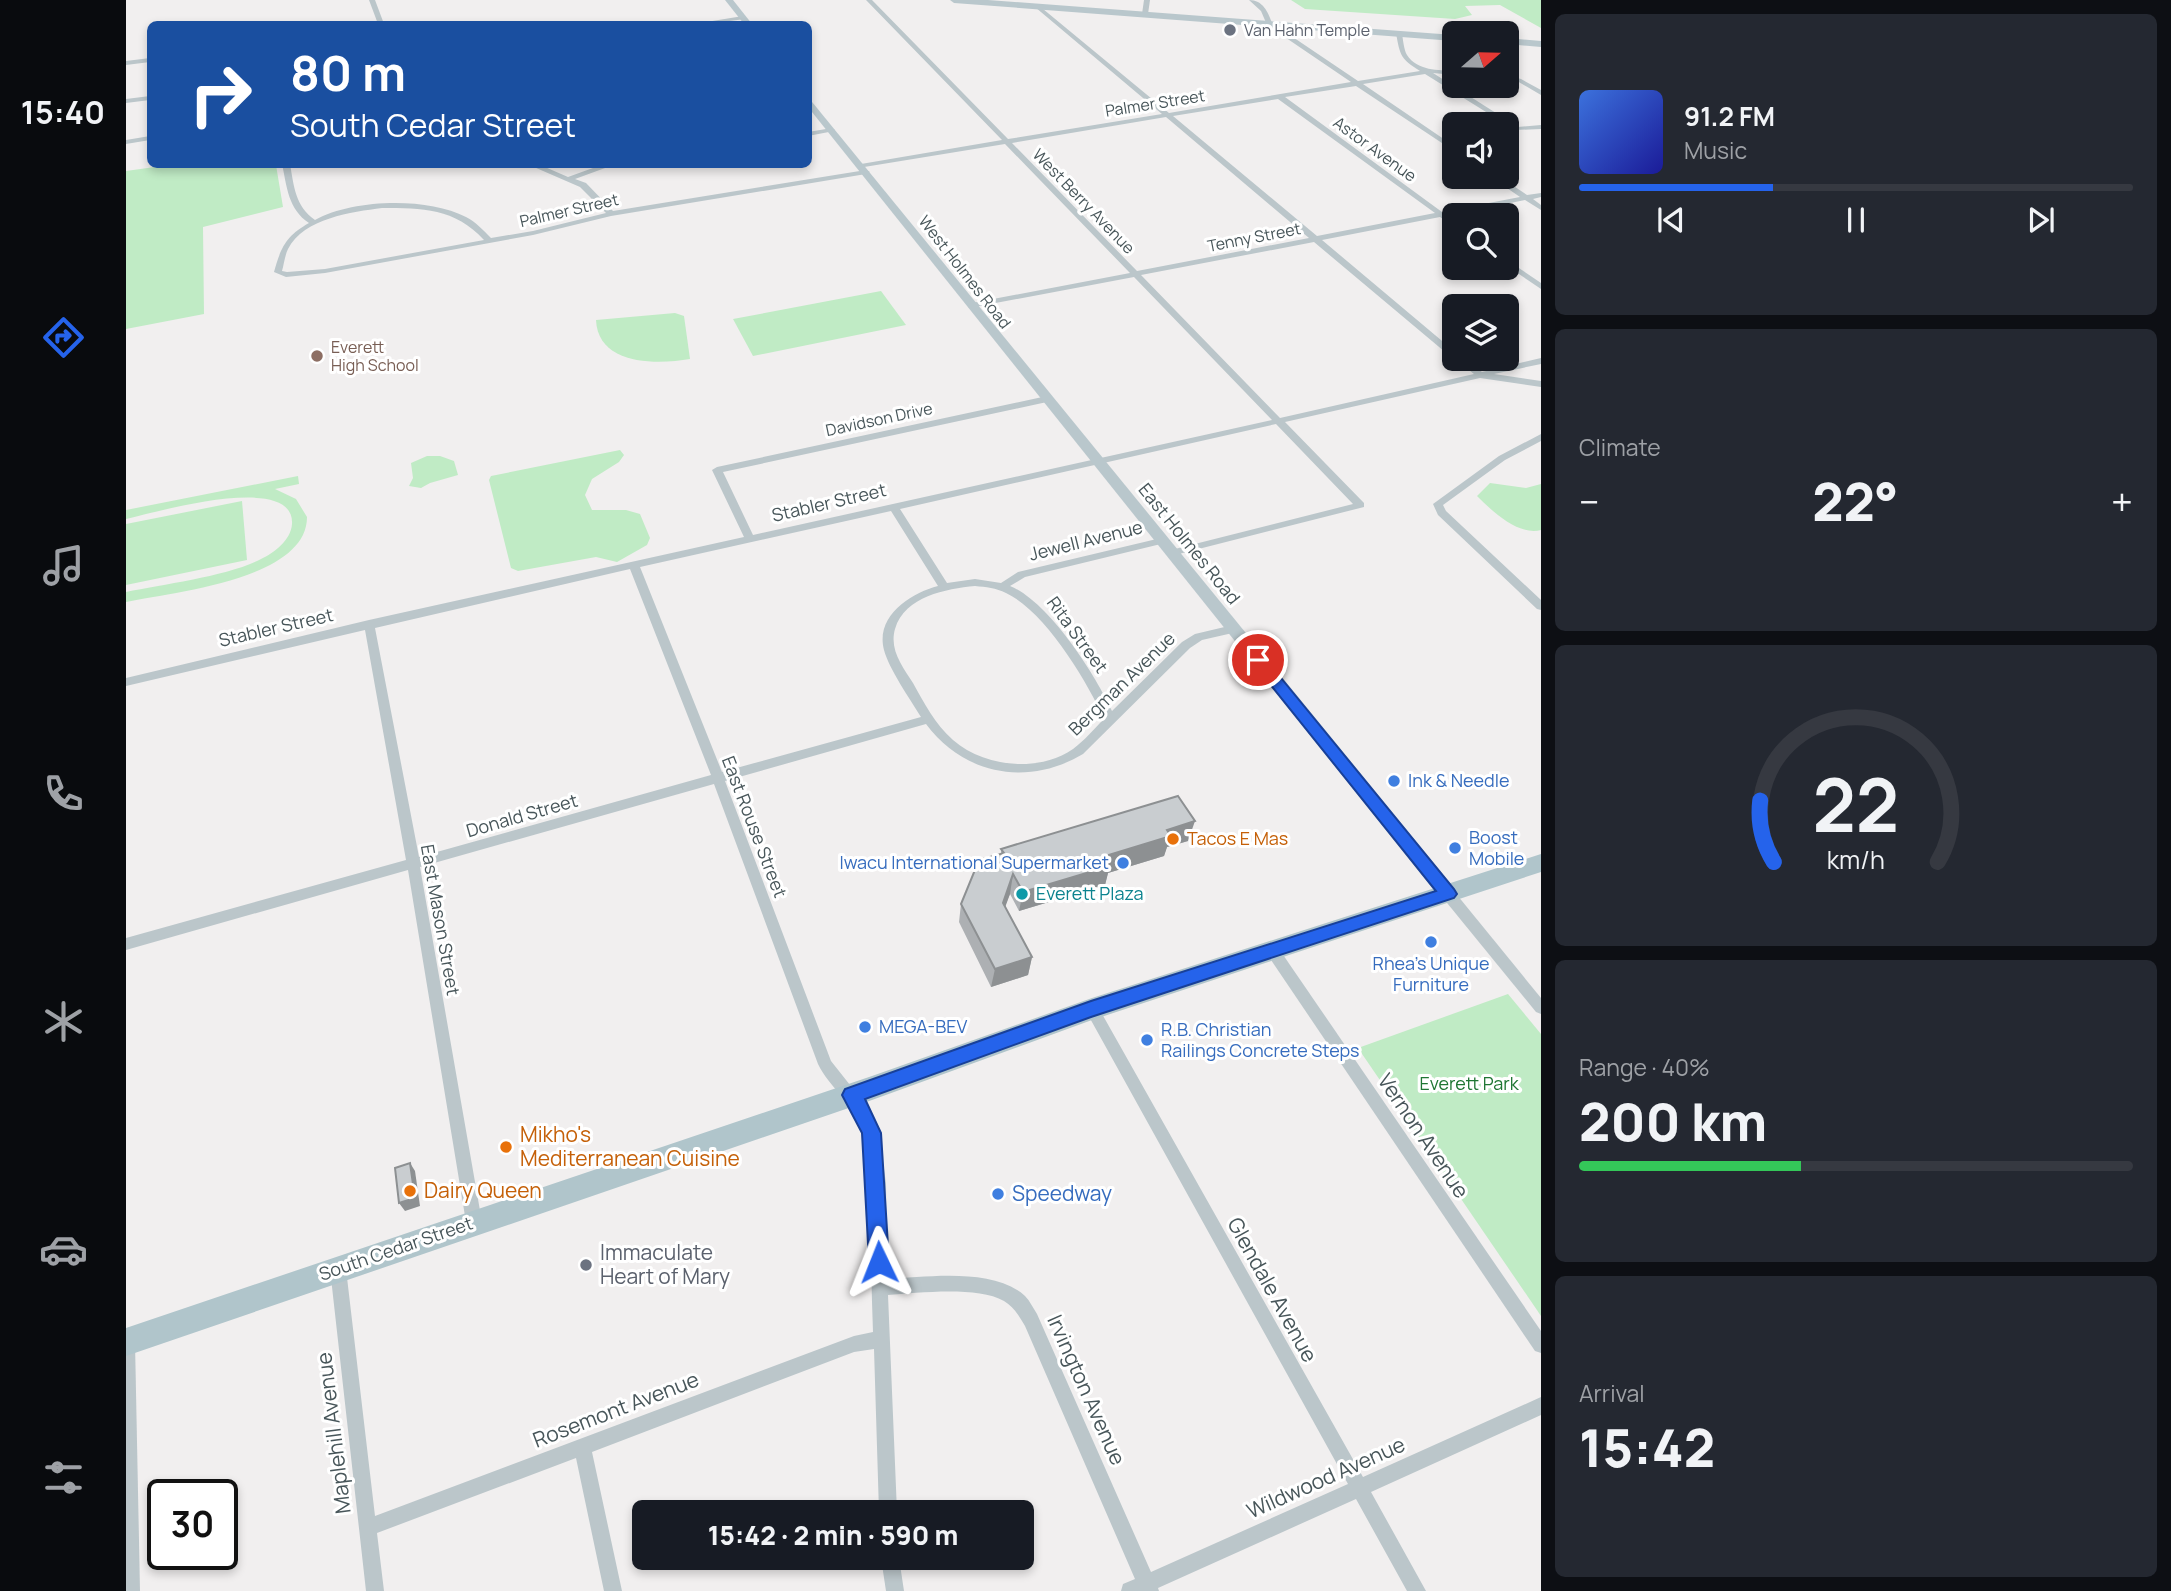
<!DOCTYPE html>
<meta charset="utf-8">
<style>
body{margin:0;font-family:Manrope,sans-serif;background:#242831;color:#f1f3f6;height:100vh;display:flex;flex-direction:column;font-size:26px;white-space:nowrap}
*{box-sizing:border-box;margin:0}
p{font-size:23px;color:#9ea1a6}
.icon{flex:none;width:38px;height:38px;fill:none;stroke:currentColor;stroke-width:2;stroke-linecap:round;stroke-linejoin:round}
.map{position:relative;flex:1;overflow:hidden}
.details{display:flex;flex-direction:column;gap:14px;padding:14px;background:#0d0f14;width:630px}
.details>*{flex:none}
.top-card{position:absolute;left:21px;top:21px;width:665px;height:147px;border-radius:10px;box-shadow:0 4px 10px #0003;background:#1a4fa0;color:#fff;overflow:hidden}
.needle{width:46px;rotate:70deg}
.tools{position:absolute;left:1316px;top:21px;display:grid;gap:14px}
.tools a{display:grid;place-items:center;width:77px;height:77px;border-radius:10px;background:#171b24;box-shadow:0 4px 10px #0003;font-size:35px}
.speed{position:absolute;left:21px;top:1479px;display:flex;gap:14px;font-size:35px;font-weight:700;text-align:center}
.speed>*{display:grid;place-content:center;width:91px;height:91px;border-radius:50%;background:#171b24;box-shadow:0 4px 10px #0003;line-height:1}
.speed .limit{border:4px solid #111;border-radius:10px;background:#fff;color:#111}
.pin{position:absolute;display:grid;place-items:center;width:60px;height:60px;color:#fff;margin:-30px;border:4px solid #fff;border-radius:50%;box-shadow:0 2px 7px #0007}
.me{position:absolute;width:77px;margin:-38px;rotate:358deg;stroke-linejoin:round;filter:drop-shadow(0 0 5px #0008)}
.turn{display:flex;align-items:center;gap:24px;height:147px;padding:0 28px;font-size:32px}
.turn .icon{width:91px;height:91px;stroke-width:2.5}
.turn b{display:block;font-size:49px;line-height:60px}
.big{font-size:52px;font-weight:800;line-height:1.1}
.details .tile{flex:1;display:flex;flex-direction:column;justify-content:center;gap:10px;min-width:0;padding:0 24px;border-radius:10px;background:#242831}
.details .dial{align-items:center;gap:0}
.dial svg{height:182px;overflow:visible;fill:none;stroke:#363941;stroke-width:7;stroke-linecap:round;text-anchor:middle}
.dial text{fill:#f1f3f6;stroke:none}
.song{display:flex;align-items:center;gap:21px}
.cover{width:84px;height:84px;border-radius:10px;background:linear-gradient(135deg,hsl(220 70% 55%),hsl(240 70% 35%))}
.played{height:7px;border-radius:4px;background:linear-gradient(90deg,#2563eb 35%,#363941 35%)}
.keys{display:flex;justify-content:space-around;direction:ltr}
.heat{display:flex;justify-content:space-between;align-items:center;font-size:38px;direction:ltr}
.charge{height:10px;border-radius:5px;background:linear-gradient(90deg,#34c759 40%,#363941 0)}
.trip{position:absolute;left:506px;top:1500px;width:402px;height:70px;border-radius:10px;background:#171b24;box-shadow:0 4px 10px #0003;font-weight:800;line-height:70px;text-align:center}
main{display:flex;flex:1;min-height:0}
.tab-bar{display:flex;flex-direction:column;width:126px;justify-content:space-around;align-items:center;background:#090b0e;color:#9ea1a6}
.tab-bar .icon{width:49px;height:49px}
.tab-bar .current{color:#2563eb}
.tab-bar b{font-size:32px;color:#f1f3f6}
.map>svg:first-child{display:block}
.green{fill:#c0ebc5}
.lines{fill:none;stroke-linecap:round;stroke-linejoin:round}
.street{fill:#bbc6ca;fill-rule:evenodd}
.secondary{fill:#b9c7cc;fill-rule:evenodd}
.primary{fill:#b0c5cb;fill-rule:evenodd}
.wall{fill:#adb0b3}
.shaded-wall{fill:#8d9092}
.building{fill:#c9cdd0;stroke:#8d9092;stroke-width:2}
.route{fill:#2563eb;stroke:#184099;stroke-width:2}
.worship-dot{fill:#6b7280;stroke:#fff;stroke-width:2.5}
.education-dot{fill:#8d6e63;stroke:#fff;stroke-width:2.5}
.shop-dot{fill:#3f7fe0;stroke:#fff;stroke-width:2.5}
.food-dot{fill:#e8710a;stroke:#fff;stroke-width:2.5}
.culture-dot{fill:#0f9aa8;stroke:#fff;stroke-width:2.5}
.labels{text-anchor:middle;stroke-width:6;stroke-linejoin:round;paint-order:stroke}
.far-worship-label{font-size:16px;fill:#5b616d;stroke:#fff;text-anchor:start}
.far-street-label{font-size:16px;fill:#48565a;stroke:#fff}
.far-education-label{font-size:16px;fill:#785e54;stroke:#fff;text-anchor:start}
.street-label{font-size:18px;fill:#48565a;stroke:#fff}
.shop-label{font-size:18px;fill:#366cbe;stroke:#fff;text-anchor:start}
.food-label{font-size:18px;fill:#c56008;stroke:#fff;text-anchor:start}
.culture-label{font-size:18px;fill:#0d838f;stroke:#fff;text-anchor:start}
.park-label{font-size:18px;fill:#1f7633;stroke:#fff}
.near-food-label{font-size:21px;fill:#c56008;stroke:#fff;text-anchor:start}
.near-street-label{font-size:21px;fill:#48565a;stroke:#fff}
.near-shop-label{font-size:21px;fill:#366cbe;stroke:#fff;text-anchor:start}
.near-worship-label{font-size:21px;fill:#5b616d;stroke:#fff;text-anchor:start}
</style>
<main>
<nav class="tab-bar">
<b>15:40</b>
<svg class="icon current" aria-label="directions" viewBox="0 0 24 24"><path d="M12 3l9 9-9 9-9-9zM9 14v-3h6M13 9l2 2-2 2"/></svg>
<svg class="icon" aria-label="music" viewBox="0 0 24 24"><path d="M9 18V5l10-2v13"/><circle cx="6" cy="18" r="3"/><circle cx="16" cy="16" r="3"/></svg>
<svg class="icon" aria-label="phone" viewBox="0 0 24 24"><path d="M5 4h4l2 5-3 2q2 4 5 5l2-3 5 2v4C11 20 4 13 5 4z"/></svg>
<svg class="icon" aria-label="climate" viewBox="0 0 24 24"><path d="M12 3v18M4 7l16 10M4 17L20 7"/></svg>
<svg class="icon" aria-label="car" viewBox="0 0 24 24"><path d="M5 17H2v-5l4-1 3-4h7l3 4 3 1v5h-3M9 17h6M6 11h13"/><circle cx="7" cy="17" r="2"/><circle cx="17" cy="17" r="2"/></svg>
<svg class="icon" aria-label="filters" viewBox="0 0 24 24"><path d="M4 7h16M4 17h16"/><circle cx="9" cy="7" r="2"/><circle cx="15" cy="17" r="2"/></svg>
</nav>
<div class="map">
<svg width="1415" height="1591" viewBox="0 0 1415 1591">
<rect width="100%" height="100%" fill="#f1efef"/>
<g class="green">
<path d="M1165 0H1415V28L1374 5 1339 6 1346 15 1329 19 1179 9Z"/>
<path d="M43 165H150L157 207 77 227 78 314 0 329V171Z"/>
<path d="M755 291 780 325 627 356 607 319Z"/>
<path d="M549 313 558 316 564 359C530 365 472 365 470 320Z"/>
<path d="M494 450 498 455 493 462 466 479 459 495 466 510H500L514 514 524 538 521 545 491 562 470 557 392 571 385 568 363 480 365 476Z"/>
<path d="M314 456 328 461 332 475 304 483 295 488 283 486 287 478 285 463 301 456Z"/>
<path d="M172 476 173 484 149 489 170 499 181 517C181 580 46 592 0 602V592C38 584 103 576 135 559 148 553 165 540 166 524 169 471 27 513 0 519V510Z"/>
<path d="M1364 483 1400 488 1415 484V530C1392 536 1366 511 1351 496Z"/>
<path d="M116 501 121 560 0 585V524Z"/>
<path d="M1382 994 1415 1034V1316L1232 1048Z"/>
</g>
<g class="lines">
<g class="street">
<path d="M243 0H249L258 24H252Z"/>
<path d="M740 0H746L882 139 1036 114 909 7 911 4 1043 113 1225 82 1141 25 1135 11 1123 0C1137 0 1142 12 1146 23L1232 81 1294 71C1275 59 1274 56 1270 33L1273 31 1276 33C1277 40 1278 50 1281 55 1291 71 1313 70 1328 71V75L1307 73 1392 127 1415 125V129L1389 130 1299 74 1237 84 1328 146V151L1230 86 1159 97 1316 212 1394 197 1365 177H1374L1401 195 1415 193V197L1407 199 1415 205V210L1399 200 1321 216 1328 221V226L1314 217 1196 240 1328 351V358L1325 357 1188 242 1015 275 1154 418 1348 374 1329 359H1338L1356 372 1415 358V364L1368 374 1415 381V387L1354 378 1159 422 1238 503V507L1045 556 1041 555V551L1227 504 1150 424 774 509 821 583 849 579 875 583 892 572 1035 538 1039 539V543L899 577 884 586C923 602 969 674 986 711L1056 642 1069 634 1107 625 1112 629 1111 632 1076 640 1064 648 957 754C902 787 838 775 800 724L599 781 705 1061 743 1109 753 1134 760 1183 761 1279C801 1277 867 1267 899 1296 904 1301 907 1308 911 1314L1025 1572 1222 1484 961 1013 959 1009 961 1005 966 1003 971 1005 1237 1477 1415 1397V1415L1245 1492 1300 1591H1281L1230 1499 1032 1588 1033 1591H995L997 1584 1009 1579 899 1326C893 1316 888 1307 878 1301 851 1286 793 1293 762 1295L771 1512H753L748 1349 728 1352 466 1452 496 1591H478L450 1458 251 1533 258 1591H240L204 1269 206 1263 212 1261 218 1263 220 1269 249 1516 728 1336 747 1332C746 1303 745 1274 745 1245 745 1211 749 1157 736 1126 726 1102 703 1087 692 1064L588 784 294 867 356 1222 354 1227 348 1230 342 1227 340 1222 282 870 0 950V938L280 860 239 630 0 686V678L243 620 618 537 586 470 591 467 921 396 926 399 921 402 597 472 627 535 1146 420 1008 277 843 308 842 306 846 303 1004 273 879 144 732 168V164H735L876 140ZM1152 99 1309 213 1191 236 1047 116ZM1040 117 1183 238 1011 271 886 143ZM765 511 812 586C785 593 749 616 758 650 763 669 784 699 795 717L596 772 514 567ZM504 569 585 775 293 857 249 628ZM849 586C860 587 870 588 880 593 919 611 961 681 978 719 968 729 958 741 947 749 912 773 858 767 827 740 809 724 798 703 787 683 777 667 763 650 769 629 779 596 820 589 849 586Z"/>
<path d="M1018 0H1024L1022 14 1019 16 1016 14Z"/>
<path d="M617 16 619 19 581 24H568Z"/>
<path d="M24 58V62L0 65V61Z"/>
<path d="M1381 75 1395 79 1415 90V95L1391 81 1381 79Z"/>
<path d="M24 96V100L0 103V99Z"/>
<path d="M706 128 709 130 708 131 682 136V132Z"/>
<path d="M24 136V140L0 144V140Z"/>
<path d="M156 164H164C168 186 169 206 189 220 227 199 301 197 340 217 350 222 357 230 365 238L407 231 480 213 454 187 401 164H412L442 177 478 164H490L449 179 460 183 487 211 740 170 744 172 740 174 485 216 407 235 199 273 160 277 148 272C155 247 160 236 183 223 162 209 161 187 156 164ZM256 208C296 208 329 208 358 240L199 269 161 272 156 271C158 264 159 255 162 249 178 218 226 212 256 208Z"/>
<path d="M1381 260 1415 283V289L1381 266Z"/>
<path d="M1415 434V441L1379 460 1317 505 1320 511 1415 600V610L1411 609 1312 515 1307 504 1373 456Z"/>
<path d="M1322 889 1327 890 1415 998V1014L1410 1012 1317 898 1315 894 1317 890Z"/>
<path d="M1146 944 1151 946 1415 1331V1353L1409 1351 1141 954 1139 950 1141 946Z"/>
<path d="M0 1334 7 1336 9 1342 14 1591H0Z"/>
<path d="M755 1558H773L778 1591H760Z"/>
</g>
<g class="secondary">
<path d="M599 0H607L626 24H618Z"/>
<path d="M824 0H862L1328 35V41L828 3Z"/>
<path d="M1381 38 1415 41V47L1381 44Z"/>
<path d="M682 97 1329 889 1331 894 1329 899 1322 902 1315 899 682 107Z"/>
</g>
<path class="primary" d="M1415 854V872L966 1020 746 1100 0 1356V1328L746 1076 966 998Z"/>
</g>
<path class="wall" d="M1062 841 1041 847 1038 856 982 873 979 885 893 911 884 894 879 906 906 957 902 975 865 987 833 922 835 904 875 854V849Z"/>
<g class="shaded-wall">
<path d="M1069 821 1062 841 1041 847 1038 856 982 873 979 885 893 911 897 892 1041 830Z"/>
<path d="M887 874 884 894 874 921 877 903Z"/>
<path d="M906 957 902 975 865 987 869 969Z"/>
<path d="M284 1163 289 1171 294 1206 279 1211 273 1203Z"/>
</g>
<g class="building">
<path d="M1052 796 1069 821 1041 830 1045 836 979 856 984 866 897 892 887 874 877 903 906 957 869 969 835 904 853 860 878 853 875 849Z"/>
<path d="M284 1163 289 1198 273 1203 269 1168Z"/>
</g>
<path class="route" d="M1132 655 1137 656 1328 889 1331 894 1328 898 965 1017 739 1099 755 1133 763 1262 760 1269 753 1272 746 1269 743 1262 736 1133 716 1095 719 1089 965 1001 1310 891 1127 663 1125 660 1127 656Z"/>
<g class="worship-dot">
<circle cx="1104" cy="30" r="7"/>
<circle cx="460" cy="1265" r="7"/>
</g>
<circle class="education-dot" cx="191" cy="356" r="7"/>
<g class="shop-dot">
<circle cx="1268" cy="781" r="7"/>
<circle cx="1329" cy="848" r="7"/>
<circle cx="997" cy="863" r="7"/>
<circle cx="1305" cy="942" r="7"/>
<circle cx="739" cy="1027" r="7"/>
<circle cx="1021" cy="1040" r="7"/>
<circle cx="872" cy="1194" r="7"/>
</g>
<g class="food-dot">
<circle cx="1047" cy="839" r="7"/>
<circle cx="380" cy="1147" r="7"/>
<circle cx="284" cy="1191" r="7"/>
</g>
<circle class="culture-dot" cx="896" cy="894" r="7"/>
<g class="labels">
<g class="far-worship-label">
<text x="1118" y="36">Van Hahn Temple</text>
</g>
<g class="far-street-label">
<text transform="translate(1029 103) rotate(-9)" y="6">Palmer Street</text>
<text transform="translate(1249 149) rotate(36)" y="6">Astor Avenue</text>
<text transform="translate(958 201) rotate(46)" y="6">West Berry Avenue</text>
<text transform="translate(443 210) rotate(-13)" y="6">Palmer Street</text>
<text transform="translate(1128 237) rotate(-11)" y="6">Tenny Street</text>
<text transform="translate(839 272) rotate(52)" y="6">West Holmes Road</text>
<text transform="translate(753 419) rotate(-12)" y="6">Davidson Drive</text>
</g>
<g class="far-education-label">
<text x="205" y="353">Everett<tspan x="205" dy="18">High School</tspan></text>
</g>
<g class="street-label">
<text transform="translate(703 503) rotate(-13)" y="6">Stabler Street</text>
<text transform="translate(960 541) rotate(-14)" y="6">Jewell Avenue</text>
<text transform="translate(1063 544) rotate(51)" y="6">East Holmes Road</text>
<text transform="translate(150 628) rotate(-13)" y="6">Stabler Street</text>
<text transform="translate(951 635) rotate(54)" y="6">Rita Street</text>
<text transform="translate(996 684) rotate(-44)" y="6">Bergman Avenue</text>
<text transform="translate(396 816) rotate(-16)" y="6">Donald Street</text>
<text transform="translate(628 827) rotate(69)" y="6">East Rouse Street</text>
<text transform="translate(314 920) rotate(80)" y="6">East Mason Street</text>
<text transform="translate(270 1249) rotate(-19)" y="6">South Cedar Street</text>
</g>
<g class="shop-label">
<text x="1282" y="787">Ink &amp; Needle</text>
<text x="1343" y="844">Boost<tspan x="1343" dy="21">Mobile</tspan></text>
<text x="983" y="869" text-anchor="end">Iwacu International Supermarket</text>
<text x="1305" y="970" text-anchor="middle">Rhea's Unique<tspan x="1305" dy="21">Furniture</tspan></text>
<text x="753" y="1033">MEGA-BEV</text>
<text x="1035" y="1036">R.B. Christian<tspan x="1035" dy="21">Railings Concrete Steps</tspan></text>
</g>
<g class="food-label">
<text x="1061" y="845">Tacos E Mas</text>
</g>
<g class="culture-label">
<text x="910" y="900">Everett Plaza</text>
</g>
<g class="park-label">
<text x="1343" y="1090">Everett Park</text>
</g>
<g class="near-food-label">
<text x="394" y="1142">Mikho's<tspan x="394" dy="24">Mediterranean Cuisine</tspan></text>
<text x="298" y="1198">Dairy Queen</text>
</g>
<g class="near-street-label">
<text transform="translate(1297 1136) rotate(56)" y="7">Vernon Avenue</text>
<text transform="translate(1146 1290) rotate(61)" y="7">Glendale Avenue</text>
<text transform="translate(960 1390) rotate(66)" y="7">Irvington Avenue</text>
<text transform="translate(490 1410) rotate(-21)" y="7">Rosemont Avenue</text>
<text transform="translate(208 1433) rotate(-97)" y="7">Maplehill Avenue</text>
<text transform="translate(1200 1478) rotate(-24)" y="7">Wildwood Avenue</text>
</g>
<g class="near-shop-label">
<text x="886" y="1201">Speedway</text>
</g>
<g class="near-worship-label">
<text x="474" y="1260">Immaculate<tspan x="474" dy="24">Heart of Mary</tspan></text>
</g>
</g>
</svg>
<div class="tools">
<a><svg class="needle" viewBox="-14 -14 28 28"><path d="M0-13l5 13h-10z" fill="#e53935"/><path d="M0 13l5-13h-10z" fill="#9ea1a6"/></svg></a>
<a><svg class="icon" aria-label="sound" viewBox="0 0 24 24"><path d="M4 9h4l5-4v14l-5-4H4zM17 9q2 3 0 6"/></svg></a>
<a><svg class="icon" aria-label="search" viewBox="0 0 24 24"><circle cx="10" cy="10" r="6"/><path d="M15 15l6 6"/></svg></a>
<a><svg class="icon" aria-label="layers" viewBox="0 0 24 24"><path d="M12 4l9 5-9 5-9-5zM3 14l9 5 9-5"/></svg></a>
</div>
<div class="speed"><div class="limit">30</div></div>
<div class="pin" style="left:1132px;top:660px;background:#d93025"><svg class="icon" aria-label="arrive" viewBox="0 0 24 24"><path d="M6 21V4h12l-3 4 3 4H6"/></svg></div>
<svg class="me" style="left:753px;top:1262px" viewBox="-20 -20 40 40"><path d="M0-17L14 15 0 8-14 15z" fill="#2563eb" stroke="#fff" stroke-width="4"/></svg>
<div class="trip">15:42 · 2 min · 590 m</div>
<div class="top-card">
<div class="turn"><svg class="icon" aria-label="right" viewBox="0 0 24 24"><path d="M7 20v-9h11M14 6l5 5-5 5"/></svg><div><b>80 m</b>South Cedar Street</div></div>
</div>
</div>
<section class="details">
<div class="tile">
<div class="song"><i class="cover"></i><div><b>91.2 FM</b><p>Music</p></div></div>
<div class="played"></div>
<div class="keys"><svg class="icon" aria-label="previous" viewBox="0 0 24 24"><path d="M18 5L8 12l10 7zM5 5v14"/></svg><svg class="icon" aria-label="pause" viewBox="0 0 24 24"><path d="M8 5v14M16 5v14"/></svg><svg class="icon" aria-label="next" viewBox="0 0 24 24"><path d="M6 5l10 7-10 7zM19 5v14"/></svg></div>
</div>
<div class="tile"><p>Climate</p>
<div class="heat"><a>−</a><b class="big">22°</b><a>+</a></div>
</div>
<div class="tile dial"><svg viewBox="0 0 100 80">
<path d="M14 69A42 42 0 1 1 86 69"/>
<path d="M14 69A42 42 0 0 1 8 42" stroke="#2563eb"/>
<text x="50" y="56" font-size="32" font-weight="700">22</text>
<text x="50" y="72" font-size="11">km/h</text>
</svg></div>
<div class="tile"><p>Range · 40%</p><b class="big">200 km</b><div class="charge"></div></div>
<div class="tile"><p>Arrival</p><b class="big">15:42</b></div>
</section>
</main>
